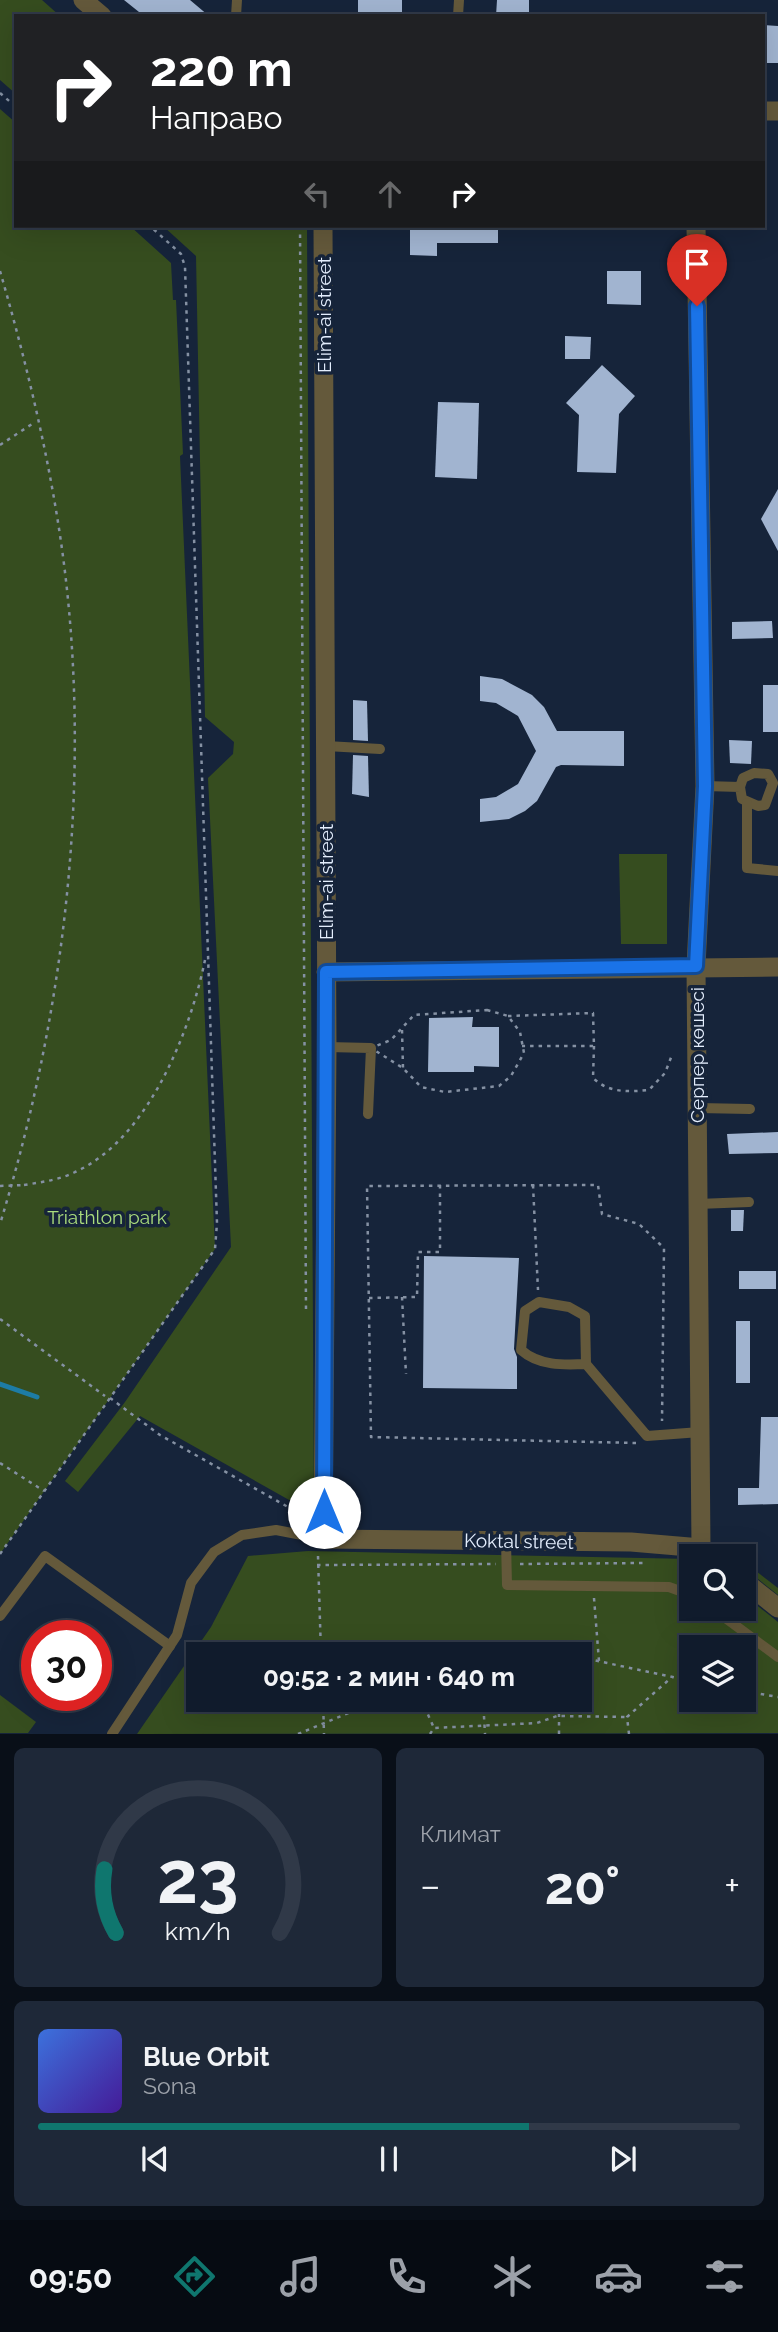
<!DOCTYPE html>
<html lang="ru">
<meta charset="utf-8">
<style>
body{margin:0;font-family:Raleway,sans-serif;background:#1e2838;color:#f1f3f6;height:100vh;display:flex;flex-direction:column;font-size:26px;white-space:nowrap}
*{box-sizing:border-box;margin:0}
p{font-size:23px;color:#9ca1a9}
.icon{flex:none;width:38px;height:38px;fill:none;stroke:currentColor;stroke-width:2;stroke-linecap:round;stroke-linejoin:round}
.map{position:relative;height:1734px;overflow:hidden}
.drawer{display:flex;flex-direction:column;gap:14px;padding:14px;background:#090f18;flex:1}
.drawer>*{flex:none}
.hud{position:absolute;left:14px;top:14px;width:751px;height:214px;border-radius:0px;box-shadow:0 7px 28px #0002,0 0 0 2px #303948;background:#202124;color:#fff;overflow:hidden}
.fabs{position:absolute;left:679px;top:1544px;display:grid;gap:14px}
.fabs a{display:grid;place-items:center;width:77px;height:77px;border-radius:0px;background:#101b2c;box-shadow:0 7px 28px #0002,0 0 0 2px #303948;font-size:35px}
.speed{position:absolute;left:21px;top:1620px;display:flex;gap:14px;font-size:35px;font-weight:700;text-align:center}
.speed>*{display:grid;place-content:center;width:91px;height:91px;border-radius:50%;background:#101b2c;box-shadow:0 7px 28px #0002,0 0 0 2px #303948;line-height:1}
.speed .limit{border:10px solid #d22;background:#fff;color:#111}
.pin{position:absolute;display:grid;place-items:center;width:60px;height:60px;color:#fff;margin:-72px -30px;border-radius:50% 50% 50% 0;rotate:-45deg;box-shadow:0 0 7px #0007}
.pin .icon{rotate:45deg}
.me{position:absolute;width:77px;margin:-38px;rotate:0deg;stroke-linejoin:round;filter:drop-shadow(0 0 5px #0008)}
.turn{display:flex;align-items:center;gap:24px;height:147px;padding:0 21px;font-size:32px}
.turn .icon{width:91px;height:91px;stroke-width:2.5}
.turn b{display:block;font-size:49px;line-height:60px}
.lanes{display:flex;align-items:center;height:66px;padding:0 21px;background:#0003;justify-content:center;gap:35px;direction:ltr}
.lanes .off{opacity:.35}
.big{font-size:52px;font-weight:700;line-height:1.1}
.drawer .tile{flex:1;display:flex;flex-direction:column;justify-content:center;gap:10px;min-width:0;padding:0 24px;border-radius:10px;background:#1e2838}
.drawer .dial{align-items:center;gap:0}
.dial svg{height:182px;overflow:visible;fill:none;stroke:#303948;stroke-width:7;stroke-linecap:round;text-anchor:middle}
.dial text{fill:#f1f3f6;stroke:none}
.song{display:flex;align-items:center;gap:21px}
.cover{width:84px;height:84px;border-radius:10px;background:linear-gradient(135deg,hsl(220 70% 55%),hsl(260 70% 35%))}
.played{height:7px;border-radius:4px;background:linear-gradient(90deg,#0f766e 70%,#303948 70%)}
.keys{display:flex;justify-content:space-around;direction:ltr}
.heat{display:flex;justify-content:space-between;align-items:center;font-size:38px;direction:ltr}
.drawer .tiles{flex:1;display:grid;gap:14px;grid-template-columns:1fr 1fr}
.tile:last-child{grid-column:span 2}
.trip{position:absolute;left:186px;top:1642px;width:406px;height:70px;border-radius:0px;background:#101b2c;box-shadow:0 7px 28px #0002,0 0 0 2px #303948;font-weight:700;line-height:70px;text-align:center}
.dock{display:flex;height:112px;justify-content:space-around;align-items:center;background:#060b12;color:#9ca1a9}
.dock .icon{width:49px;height:49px}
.dock .selected{color:#0f766e}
.dock b{font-size:32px;color:#f1f3f6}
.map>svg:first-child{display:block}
.green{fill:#364d1f;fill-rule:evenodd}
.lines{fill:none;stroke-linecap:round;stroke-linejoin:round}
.stream{stroke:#1d7ca5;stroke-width:5}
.building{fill:#a1b4d0}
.path{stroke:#8591a3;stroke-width:2.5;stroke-dasharray:3.5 5;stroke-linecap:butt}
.service{stroke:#64593b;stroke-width:10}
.minor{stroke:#64593b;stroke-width:19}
.path-bridge{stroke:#8591a3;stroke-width:2.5;stroke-dasharray:3.5 5;stroke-linecap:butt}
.route-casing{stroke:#114b97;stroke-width:18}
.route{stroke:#1a73e8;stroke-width:12}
.labels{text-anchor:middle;stroke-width:7;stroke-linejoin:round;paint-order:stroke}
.street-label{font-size:19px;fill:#e4eefd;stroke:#16243a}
.park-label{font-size:19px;fill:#abdd7d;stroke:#16243a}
</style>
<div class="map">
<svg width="778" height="1734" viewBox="0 0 778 1734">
<rect width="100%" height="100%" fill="#16243a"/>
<g class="green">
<path d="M0 0H42L60 16H16V94L0 80Z"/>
<path d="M0 109 16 123V226H130L171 263 173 300H176L183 454 180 456 215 1249 0 1554Z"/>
<path d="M163 226H307L314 1514 140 1416 78 1492 65 1481 125 1402 231 1247 208 778 233 754 234 742 205 717 196 256Z"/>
<path d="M619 854H667V944H621Z"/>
<path d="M308 1551 691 1559V1608H744V1595L778 1622V1733L137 1734 211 1627 248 1556ZM691 1647H744V1699H691ZM198 1654H579V1699H198Z"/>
<path d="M752 1568 778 1588V1595L748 1571Z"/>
<path d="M0 1695 36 1722 28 1733H0Z"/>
</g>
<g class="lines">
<path class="stream" d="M0 1384 37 1397"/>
</g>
<g class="building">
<path d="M124 0H190L209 16H144Z"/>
<rect x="358" y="0" width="44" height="16"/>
<path d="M497 0H529V16H496Z"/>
<path d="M763 25 778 26V63H763Z"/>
<path d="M410 226H498V243H437V256L410 255Z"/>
<path d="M607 271H641V305L607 304Z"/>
<path d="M565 336 591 337 590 359H565Z"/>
<path d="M602 365 635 396 619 414 616 473 577 472 579 415 566 403Z"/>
<path d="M438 402 479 403 477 479 435 477Z"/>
<path d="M778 489V551L761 519Z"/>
<path d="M772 621 773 638 732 639V622Z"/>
<path d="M480 676 502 679 532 695 544 707 557 731H624V766L561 765 556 767 537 801 525 811 509 819 480 822V799L496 797 518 784 536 751 518 716 496 703 480 701Z"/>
<rect x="763" y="685" width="15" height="47"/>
<path d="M353 700 367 701 368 741 353 740Z"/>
<path d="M729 740 752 741 751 764 730 763Z"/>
<path d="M353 755 368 756 369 797 352 794Z"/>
<path d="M473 1017 472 1027H499V1067L474 1066V1072H428L429 1018Z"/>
<path d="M778 1132V1153L729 1154 727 1134Z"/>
<path d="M731 1210H744L743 1231H731Z"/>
<path d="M424 1256 519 1258 514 1349 517 1357V1389L423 1388Z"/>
<rect x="739" y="1271" width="37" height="18"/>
<rect x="736" y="1321" width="14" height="62"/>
<path d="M761 1417H778V1504L738 1505V1488H759Z"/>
</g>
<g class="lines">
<g class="path">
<path d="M0 93 16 107"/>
<path d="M300 226 306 1313"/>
<path d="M0 271C26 361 49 456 62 549 93 773 66 1009 0 1224"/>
<path d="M0 445 32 424"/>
<path d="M487 1010 508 1016 520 1032 524 1053 511 1076 499 1086 445 1092 421 1087 403 1068 371 1048 391 1040 414 1015Z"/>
<path d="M508 1016 593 1013 594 1046H522"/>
<path d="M402 1030 403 1068"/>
<path d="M594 1046 593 1078C609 1093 627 1092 649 1090L665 1073 672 1055"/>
<path d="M24 1185C42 1182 59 1180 75 1172 147 1140 190 1033 205 960"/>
<path d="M533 1185 538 1290"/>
<path d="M402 1297 406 1374"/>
<path d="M369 1298 417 1297 418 1252H440V1185"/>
<path d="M0 1319 105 1396"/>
<path d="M110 1398 160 1435 304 1516"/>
<path d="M636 1443 371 1437 367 1186 598 1185 602 1214 639 1224 664 1248 662 1421"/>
<path d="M0 1463 44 1491"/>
<path d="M0 1554 215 1249 217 1223 185 267 181 254 150 226"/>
<path d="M318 1556 321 1654"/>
<path d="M520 1564 646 1563"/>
<path d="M317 1565 496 1564"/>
<path d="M594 1598 599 1661"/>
<path d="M531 1654H548"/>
<path d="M579 1657 691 1681"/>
<path d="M744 1691 778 1697"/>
<path d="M323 1699 324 1734"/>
<path d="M421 1699 434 1728"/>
<path d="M483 1699 485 1734"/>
<path d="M298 1734 382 1699"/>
<path d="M430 1734 434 1728 537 1723 557 1716 627 1717"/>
<path d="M559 1734V1699"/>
<path d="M629 1734 627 1717 672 1677"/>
</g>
<g class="service">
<path d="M236 16 237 0"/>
<path d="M458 16 459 0"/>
<path d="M326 746 380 749"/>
<path d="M705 786 740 787 743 778 754 773 768 774 773 783 765 805 758 806 742 799 740 787"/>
<path d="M747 803V868L778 871"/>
<path d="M327 1047 371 1048 368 1114"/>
<path d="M698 1108 750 1109"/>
<path d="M698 1204 749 1202"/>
<path d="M586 1364C563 1365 539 1366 521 1350L525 1311 539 1302 569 1307 585 1316 586 1364 647 1436 700 1432"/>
<path d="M506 1541 507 1585 669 1587 691 1595"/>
<path d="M712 1608 778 1657"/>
<path d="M0 1616 45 1556 170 1646"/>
<path d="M112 1734 177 1635 191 1583 214 1552 242 1535 276 1530 323 1539"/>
</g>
<g class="minor">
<path d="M83 0 102 16"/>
<path d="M763 111H778"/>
<path d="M323 226 327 1047 323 1539 631 1542 701 1548 711 1556"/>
<path d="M696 226 705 786 696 966 701 1548"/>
<path d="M326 972 778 967"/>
<path d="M744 1581 778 1608"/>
</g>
<path class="path-bridge" d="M0 1186 24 1185"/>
</g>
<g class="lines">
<defs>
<path id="route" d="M324 1512 326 972 696 966 705 786 697 306"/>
</defs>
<use href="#route" class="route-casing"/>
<use href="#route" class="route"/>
</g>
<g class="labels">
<g class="street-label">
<text transform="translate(324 315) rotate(-90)" y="7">Elim-ai street</text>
<text transform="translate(326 882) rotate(-90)" y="7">Elim-ai street</text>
<text transform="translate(697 1055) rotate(-90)" y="7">Серпер көшесі</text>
<text transform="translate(519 1541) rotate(1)" y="7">Koktal street</text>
</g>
<g class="park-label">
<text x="107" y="1224">Triathlon park</text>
</g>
</g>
</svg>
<div class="fabs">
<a><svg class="icon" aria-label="search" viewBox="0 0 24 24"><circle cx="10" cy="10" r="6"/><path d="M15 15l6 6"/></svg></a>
<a><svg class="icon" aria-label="layers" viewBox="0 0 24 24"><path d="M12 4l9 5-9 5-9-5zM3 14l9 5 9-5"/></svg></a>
</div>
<div class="speed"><div class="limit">30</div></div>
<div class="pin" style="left:697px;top:306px;background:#d93025"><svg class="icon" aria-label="arrive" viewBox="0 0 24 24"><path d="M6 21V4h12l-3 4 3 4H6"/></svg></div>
<svg class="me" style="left:324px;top:1512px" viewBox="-20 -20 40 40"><circle r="19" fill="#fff"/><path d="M0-13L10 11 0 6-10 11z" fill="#1a73e8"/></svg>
<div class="trip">09:52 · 2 мин · 640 m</div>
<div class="hud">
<div class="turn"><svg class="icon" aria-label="right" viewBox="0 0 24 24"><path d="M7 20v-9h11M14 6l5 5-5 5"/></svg><div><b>220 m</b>Направо</div></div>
<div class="lanes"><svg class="icon off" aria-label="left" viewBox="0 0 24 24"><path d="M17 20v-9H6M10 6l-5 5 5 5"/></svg><svg class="icon off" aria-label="ahead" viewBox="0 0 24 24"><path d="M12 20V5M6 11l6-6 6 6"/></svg><svg class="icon" aria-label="right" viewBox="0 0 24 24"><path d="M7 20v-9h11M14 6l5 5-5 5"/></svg></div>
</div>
</div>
<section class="drawer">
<div class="tiles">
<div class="tile dial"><svg viewBox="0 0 100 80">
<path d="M14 69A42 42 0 1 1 86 69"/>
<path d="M14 69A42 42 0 0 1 9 41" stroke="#0f766e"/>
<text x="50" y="56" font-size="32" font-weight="700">23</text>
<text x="50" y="72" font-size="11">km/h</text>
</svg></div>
<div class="tile"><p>Климат</p>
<div class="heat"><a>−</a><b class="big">20°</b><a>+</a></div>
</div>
<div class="tile">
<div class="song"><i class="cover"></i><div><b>Blue Orbit</b><p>Sona</p></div></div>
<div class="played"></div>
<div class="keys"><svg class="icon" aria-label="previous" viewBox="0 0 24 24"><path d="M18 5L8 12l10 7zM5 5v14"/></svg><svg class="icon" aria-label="pause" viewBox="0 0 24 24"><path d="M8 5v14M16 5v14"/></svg><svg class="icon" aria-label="next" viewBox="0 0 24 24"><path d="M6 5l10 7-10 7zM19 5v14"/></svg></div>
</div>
</div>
</section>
<nav class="dock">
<b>09:50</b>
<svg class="icon selected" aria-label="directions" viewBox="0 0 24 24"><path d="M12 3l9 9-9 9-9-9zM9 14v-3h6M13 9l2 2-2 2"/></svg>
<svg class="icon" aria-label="music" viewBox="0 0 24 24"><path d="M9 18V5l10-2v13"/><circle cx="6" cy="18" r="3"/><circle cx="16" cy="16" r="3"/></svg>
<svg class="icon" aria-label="phone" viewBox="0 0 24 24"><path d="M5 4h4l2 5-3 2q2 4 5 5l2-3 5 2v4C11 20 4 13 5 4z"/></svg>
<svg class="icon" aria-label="climate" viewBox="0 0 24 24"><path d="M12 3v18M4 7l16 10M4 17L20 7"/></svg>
<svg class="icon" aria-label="car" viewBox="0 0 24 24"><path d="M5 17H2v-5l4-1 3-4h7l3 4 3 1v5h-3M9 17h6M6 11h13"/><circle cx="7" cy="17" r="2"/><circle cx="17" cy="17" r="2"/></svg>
<svg class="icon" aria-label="filters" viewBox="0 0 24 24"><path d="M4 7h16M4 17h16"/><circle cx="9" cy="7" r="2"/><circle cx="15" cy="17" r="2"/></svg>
</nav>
